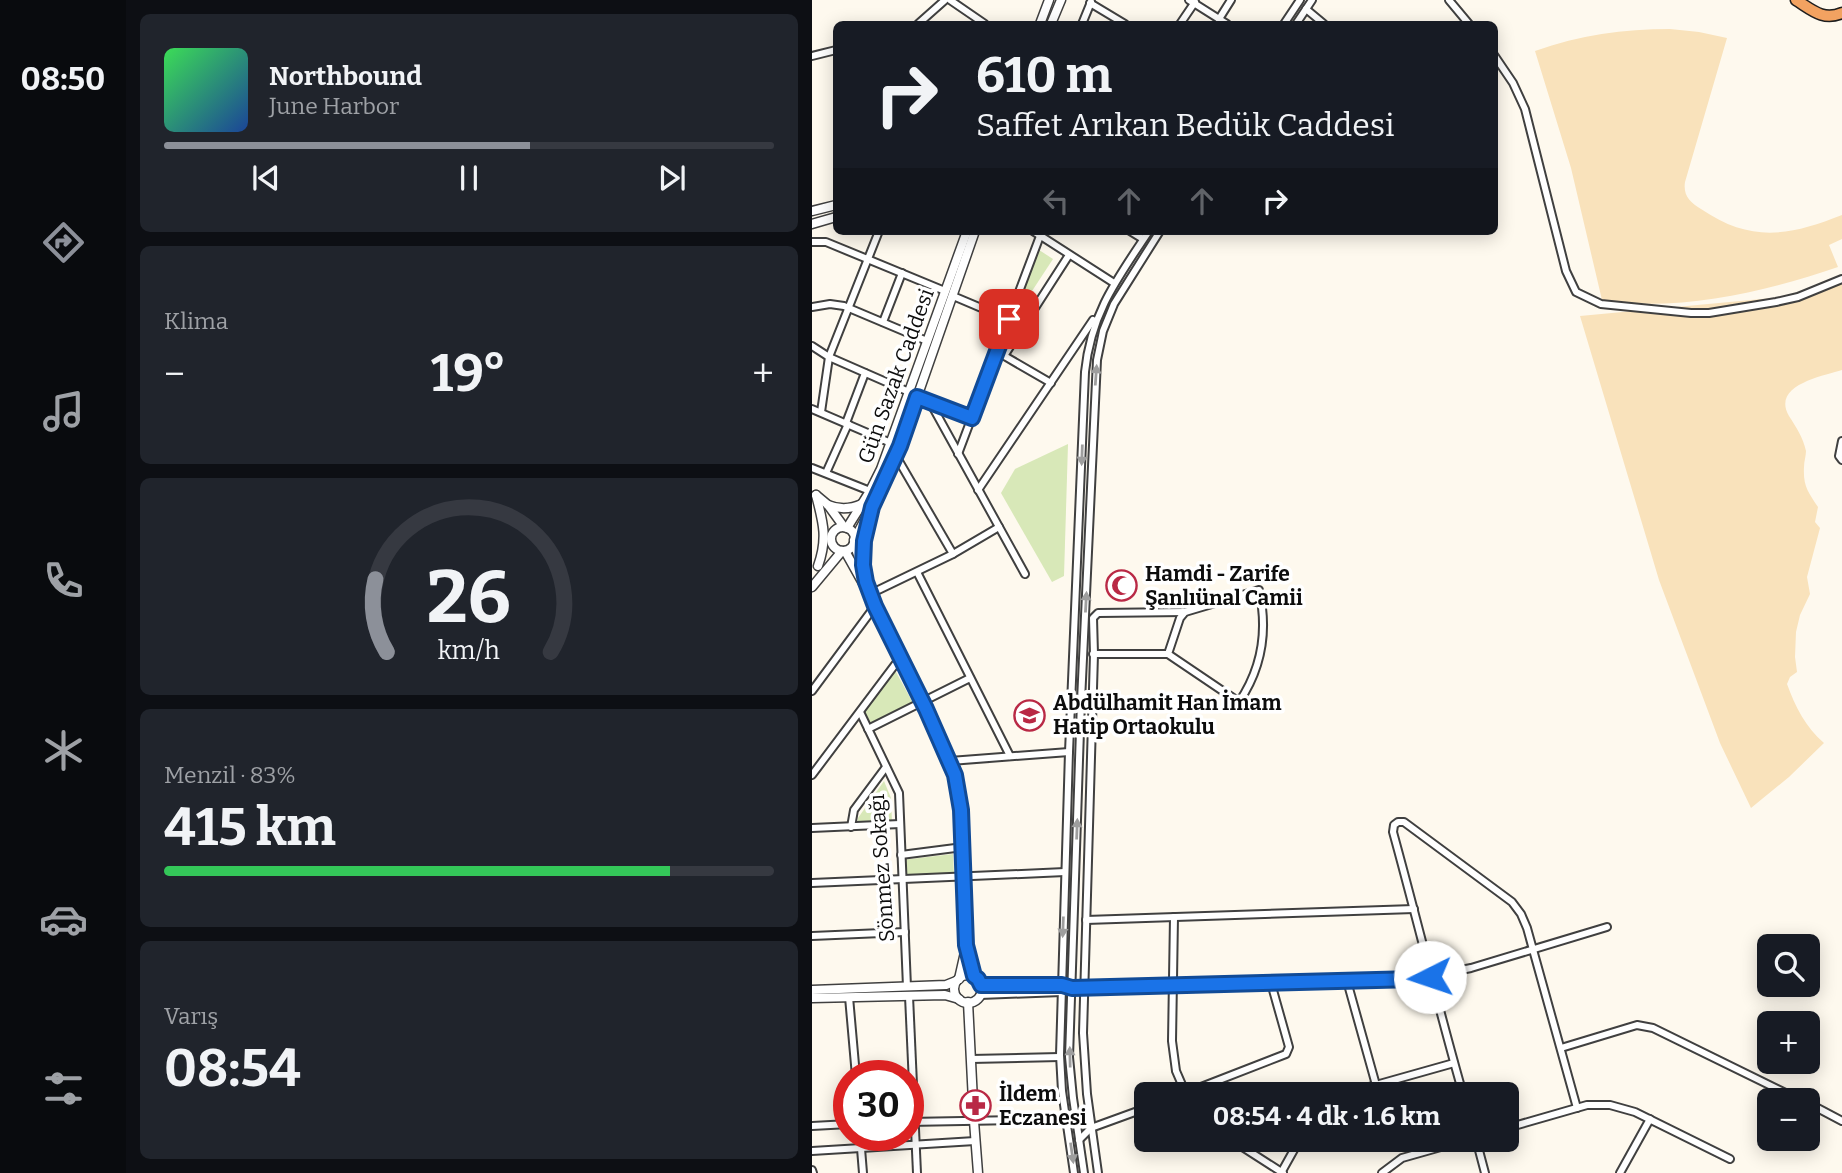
<!DOCTYPE html>
<html lang="tr">
<meta charset="utf-8">
<style>
body{margin:0;font-family:Bitter,serif;background:#20242c;color:#f1f3f6;height:100vh;display:flex;flex-direction:column;font-size:26px;white-space:nowrap}
*{box-sizing:border-box;margin:0}
p{font-size:23px;color:#9ea1a6}
.icon{flex:none;width:38px;height:38px;fill:none;stroke:currentColor;stroke-width:2;stroke-linecap:round;stroke-linejoin:round}
.map{position:relative;flex:1;overflow:hidden}
.panel{display:flex;flex-direction:column;gap:14px;padding:14px;background:#0d0f14;width:686px}
.panel>*{flex:none}
.hud{position:absolute;left:21px;top:21px;width:665px;height:214px;border-radius:10px;box-shadow:0 4px 18px #0003;background:#171b24;color:#f1f3f6;overflow:hidden}
.tools{position:absolute;left:945px;top:934px;display:grid;gap:14px}
.tools a{display:grid;place-items:center;width:63px;height:63px;border-radius:10px;background:#171b24;box-shadow:0 4px 18px #0003;font-size:35px}
.speed{position:absolute;left:21px;top:1060px;display:flex;gap:14px;font-size:35px;font-weight:700;text-align:center}
.speed>*{display:grid;place-content:center;width:91px;height:91px;border-radius:50%;background:#171b24;box-shadow:0 4px 18px #0003;line-height:1}
.speed .limit{border:10px solid #d22;background:#fff;color:#111}
.pin{position:absolute;display:grid;place-items:center;width:60px;height:60px;color:#fff;margin:-30px;border-radius:14px;box-shadow:0 4px 10px #0006}
.me{position:absolute;width:77px;margin:-38px;rotate:266deg;stroke-linejoin:round;filter:drop-shadow(0 0 5px #0008)}
.turn{display:flex;align-items:center;gap:24px;height:147px;padding:0 28px;font-size:32px}
.turn .icon{width:91px;height:91px;stroke-width:2.5}
.turn b{display:block;font-size:49px;line-height:60px}
.lanes{display:flex;align-items:center;height:66px;padding:0 28px;background:#0003;justify-content:center;gap:35px;direction:ltr}
.lanes .off{opacity:.35}
.big{font-size:52px;font-weight:700;line-height:1.1}
.panel .tile{flex:1;display:flex;flex-direction:column;justify-content:center;gap:10px;min-width:0;padding:0 24px;border-radius:10px;background:#20242c}
.panel .dial{align-items:center;gap:0}
.dial svg{height:182px;overflow:visible;fill:none;stroke:#363941;stroke-width:7;stroke-linecap:round;text-anchor:middle}
.dial text{fill:#f1f3f6;stroke:none}
.song{display:flex;align-items:center;gap:21px}
.cover{width:84px;height:84px;border-radius:10px;background:linear-gradient(135deg,hsl(130 70% 55%),hsl(220 70% 35%))}
.played{height:7px;border-radius:4px;background:linear-gradient(90deg,#8c9099 60%,#363941 60%)}
.keys{display:flex;justify-content:space-around;direction:ltr}
.heat{display:flex;justify-content:space-between;align-items:center;font-size:38px;direction:ltr}
.charge{height:10px;border-radius:5px;background:linear-gradient(90deg,#34c759 83%,#363941 0)}
.trip{position:absolute;left:322px;top:1082px;width:385px;height:70px;border-radius:10px;background:#171b24;box-shadow:0 4px 18px #0003;font-weight:700;line-height:70px;text-align:center}
main{display:flex;flex:1;min-height:0}
.dock{display:flex;flex-direction:column;width:126px;justify-content:space-around;align-items:center;background:#090b0e;color:#9ea1a6}
.dock .icon{width:49px;height:49px}
.dock .current{color:#8c9099}
.dock b{font-size:32px;color:#f1f3f6}
.map>svg:first-child{display:block}
.green{fill:#d8e8b8}
.sand{fill:#f9e2bb}
.lines{fill:none;stroke-linecap:round;stroke-linejoin:round}
.minor-casing{stroke:#404040;stroke-width:10}
.tertiary-casing{stroke:#404040;stroke-width:11}
.trunk-casing{stroke:#1e1e1e;stroke-width:13}
.minor{stroke:#fff;stroke-width:6}
.tertiary{stroke:#fff;stroke-width:8}
.trunk{stroke:#f2a261;stroke-width:10}
.oneway{fill:#9e9e9e}
.route-casing{stroke:#114b97;stroke-width:18}
.route{stroke:#1a73e8;stroke-width:12}
.labels{text-anchor:middle;stroke-width:7;stroke-linejoin:round;paint-order:stroke}
.street-label{font-size:21px;fill:#0d0d0d;stroke:#fff}
.poi-label{font-size:21px;font-weight:bold;fill:#0d0d0d;stroke:#fff;text-anchor:start}
</style>
<main>
<nav class="dock">
<b>08:50</b>
<svg class="icon current" aria-label="directions" viewBox="0 0 24 24"><path d="M12 3l9 9-9 9-9-9zM9 14v-3h6M13 9l2 2-2 2"/></svg>
<svg class="icon" aria-label="music" viewBox="0 0 24 24"><path d="M9 18V5l10-2v13"/><circle cx="6" cy="18" r="3"/><circle cx="16" cy="16" r="3"/></svg>
<svg class="icon" aria-label="phone" viewBox="0 0 24 24"><path d="M5 4h4l2 5-3 2q2 4 5 5l2-3 5 2v4C11 20 4 13 5 4z"/></svg>
<svg class="icon" aria-label="climate" viewBox="0 0 24 24"><path d="M12 3v18M4 7l16 10M4 17L20 7"/></svg>
<svg class="icon" aria-label="car" viewBox="0 0 24 24"><path d="M5 17H2v-5l4-1 3-4h7l3 4 3 1v5h-3M9 17h6M6 11h13"/><circle cx="7" cy="17" r="2"/><circle cx="17" cy="17" r="2"/></svg>
<svg class="icon" aria-label="filters" viewBox="0 0 24 24"><path d="M4 7h16M4 17h16"/><circle cx="9" cy="7" r="2"/><circle cx="15" cy="17" r="2"/></svg>
</nav>
<section class="panel">
<div class="tile">
<div class="song"><i class="cover"></i><div><b>Northbound</b><p>June Harbor</p></div></div>
<div class="played"></div>
<div class="keys"><svg class="icon" aria-label="previous" viewBox="0 0 24 24"><path d="M18 5L8 12l10 7zM5 5v14"/></svg><svg class="icon" aria-label="pause" viewBox="0 0 24 24"><path d="M8 5v14M16 5v14"/></svg><svg class="icon" aria-label="next" viewBox="0 0 24 24"><path d="M6 5l10 7-10 7zM19 5v14"/></svg></div>
</div>
<div class="tile"><p>Klima</p>
<div class="heat"><a>−</a><b class="big">19°</b><a>+</a></div>
</div>
<div class="tile dial"><svg viewBox="0 0 100 80">
<path d="M14 69A42 42 0 1 1 86 69"/>
<path d="M14 69A42 42 0 0 1 9 37" stroke="#8c9099"/>
<text x="50" y="56" font-size="32" font-weight="700">26</text>
<text x="50" y="72" font-size="11">km/h</text>
</svg></div>
<div class="tile"><p>Menzil · 83%</p><b class="big">415 km</b><div class="charge"></div></div>
<div class="tile"><p>Varış</p><b class="big">08:54</b></div>
</section>
<div class="map">
<svg width="1030" height="1173" viewBox="0 0 1030 1173">
<rect width="100%" height="100%" fill="#fef9ee"/>
<g class="green">
<path d="M224 248 241 259 201 320 198 319Z"/>
<path d="M256 444 252 576 240 582 189 493 203 469Z"/>
<path d="M84 672 101 703 56 726 50 713 80 673Z"/>
<path d="M72 781 79 798 80 822 45 826 46 818Z"/>
<path d="M141 854 142 875 90 878V860Z"/>
</g>
<g class="sand">
<path d="M858 29 887 32 915 38 873 182C871 196 878 202 889 209 939 243 977 236 1030 215V239L1017 245 1026 267C956 291 864 313 790 300L759 168 723 51C768 35 811 29 858 29Z"/>
<path d="M1030 283V370C1011 376 959 385 977 416 984 427 991 437 994 451 994 456 992 461 992 467 991 486 996 492 1006 507L1003 522 1008 528 995 577 998 594 988 615 984 632 983 657 985 672 978 677 975 684C983 706 994 728 1012 743L977 777 939 808 908 743 847 580 768 316 972 297Z"/>
</g>
<g class="lines">
<defs>
<g id="minor">
<path d="M138 0 173 24"/>
<path d="M377 0 415 24"/>
<path d="M637 0 657 24"/>
<path d="M278 3 313 24"/>
<path d="M494 9 512 24"/>
<path d="M407 19 419 0"/>
<path d="M106 24 133 0"/>
<path d="M270 24 279 2"/>
<path d="M368 24 383 2"/>
<path d="M472 24 488 0"/>
<path d="M484 24 500 0"/>
<path d="M682 55 701 83 713 109 754 271 764 292 789 304 879 313H897L964 302 986 297 1030 279"/>
<path d="M0 56 24 50"/>
<path d="M221 231 302 283"/>
<path d="M318 231 331 239"/>
<path d="M0 242H14L133 291"/>
<path d="M141 296 212 326"/>
<path d="M0 307 18 304 32 306 115 341"/>
<path d="M71 322 90 273"/>
<path d="M0 346 17 357 97 392"/>
<path d="M189 354 239 383"/>
<path d="M192 356 257 255"/>
<path d="M105 397 160 417"/>
<path d="M118 402 213 574"/>
<path d="M0 409 79 443"/>
<path d="M9 412 17 357 67 231"/>
<path d="M34 423 53 373"/>
<path d="M1030 441 1027 456 1030 460"/>
<path d="M146 454 228 236"/>
<path d="M84 456 141 554"/>
<path d="M0 468 58 491"/>
<path d="M14 473 36 424"/>
<path d="M166 490 281 320"/>
<path d="M105 572 198 756"/>
<path d="M58 594 141 554 187 527"/>
<path d="M281 654H356L427 702C450 668 456 630 447 590L373 612 368 618 356 654"/>
<path d="M0 691 63 606"/>
<path d="M48 712 87 793 95 987"/>
<path d="M56 729 158 678"/>
<path d="M138 761 257 752"/>
<path d="M0 775 88 658"/>
<path d="M39 827 42 810 74 767"/>
<path d="M0 828 88 824"/>
<path d="M89 855 151 847"/>
<path d="M0 883 253 872"/>
<path d="M362 917 360 1041 364 1071 374 1094"/>
<path d="M274 920 602 909"/>
<path d="M0 936 93 932"/>
<path d="M535 981 564 1085"/>
<path d="M169 985H251"/>
<path d="M168 995 250 992 260 988 603 979 659 968 795 927"/>
<path d="M97 996 105 1173"/>
<path d="M37 997 44 1076"/>
<path d="M749 1048 825 1025 841 1028 990 1101"/>
<path d="M159 1059 248 1057"/>
<path d="M371 1094 474 1054 477 1047 459 983"/>
<path d="M532 1094 642 1063"/>
<path d="M651 1094C626 1007 605 919 581 832L582 825 586 822H592L700 902 709 914 715 928 765 1108"/>
<path d="M996 1103 1030 1121"/>
<path d="M96 1122 254 1119"/>
<path d="M0 1126 37 1124"/>
<path d="M695 1128 775 1105H798L823 1112 918 1159"/>
<path d="M48 1136 51 1173"/>
<path d="M418 1139 471 1173"/>
<path d="M664 1139 673 1173"/>
<path d="M267 1140 279 1128 334 1108"/>
<path d="M0 1151 163 1141"/>
<path d="M0 1170 1 1173"/>
<path d="M262 1173 250 1091 248 1055 257 752 273 372C279 313 305 279 337 231"/>
<path d="M272 1173 261 1098 257 1057 269 701 285 360 291 331 302 304 348 231"/>
<path d="M286 1173 275 1094 271 1033 282 654 281 618 286 613 373 612"/>
<path d="M469 1173 488 1139"/>
<path d="M570 1173 590 1158 657 1139"/>
<path d="M808 1173 838 1119"/>
</g>
<g id="tertiary">
<path d="M228 24 237 0"/>
<path d="M239 24 249 0"/>
<path d="M0 211 24 205"/>
<path d="M0 224 24 217"/>
<path d="M4 495C11 522 16 538 6 566"/>
<path d="M4 495 16 505 32 527"/>
<path d="M16 505C28 510 39 509 50 504"/>
<circle cx="31" cy="539" r="12"/>
<path d="M35 528 58 491 69 469 155 231"/>
<path d="M42 540 70 488 88 446 163 231"/>
<path d="M42 543 63 606 114 709 143 775 149 810 154 945 162 976"/>
<path d="M33 551 52 585"/>
<path d="M51 562V547L55 523"/>
<path d="M0 587 30 551"/>
<circle cx="156" cy="989" r="14"/>
<path d="M147 979 154 948"/>
<path d="M0 990 134 985 144 981"/>
<path d="M0 998 133 995 147 999"/>
<path d="M156 1002 162 1121 166 1173"/>
</g>
<path id="trunk" d="M984 0C1000 10 1011 21 1030 13"/>
</defs>
<use href="#minor" class="minor-casing"/>
<use href="#tertiary" class="tertiary-casing"/>
<use href="#trunk" class="trunk-casing"/>
<use href="#minor" class="minor"/>
<use href="#tertiary" class="tertiary"/>
<use href="#trunk" class="trunk"/>
</g>
<defs><path id="oneway-solid" d="M-6-.8H1V-3.2L6.5 0L1 3.2V.8H-6Z" transform="scale(1.75)"/></defs>
<g class="oneway">
<use href="#oneway-solid" transform="translate(284 375) rotate(-86)"/>
<use href="#oneway-solid" transform="translate(270 455) rotate(92)"/>
<use href="#oneway-solid" transform="translate(274 602) rotate(-87)"/>
<use href="#oneway-solid" transform="translate(265 829) rotate(-88)"/>
<use href="#oneway-solid" transform="translate(251 927) rotate(92)"/>
<use href="#oneway-solid" transform="translate(258 1057) rotate(-91)"/>
<use href="#oneway-solid" transform="translate(260 1153) rotate(82)"/>
</g>
<g class="lines">
<defs>
<path id="route" d="M197 319 160 418 105 397 88 446 60 507 52 541 51 565 54 582 63 606 114 709 143 775 149 810 154 945 162 976 166 979 169 985H250L260 988 603 979 618 977"/>
</defs>
<use href="#route" class="route-casing"/>
<use href="#route" class="route"/>
</g>
<defs>
<symbol id="mosque-ring" viewBox="-11 -11 22 22"><circle r="9.5" fill="#fff" stroke="#b92945" stroke-width="1.5"/><path d="M3.5-4.9A6 6 0 1 0 3.5 4.9A5 5 0 1 1 3.5-4.9Z" fill="#b92945"/></symbol>
<symbol id="school-ring" viewBox="-11 -11 22 22"><circle r="9.5" fill="#fff" stroke="#b92945" stroke-width="1.5"/><path d="M0-5L7-2L0 1L-7-2ZM-4 1L0 2.5L4 1V4Q0 6-4 4Z" fill="#b92945"/></symbol>
<symbol id="pharmacy-ring" viewBox="-11 -11 22 22"><circle r="9.5" fill="#fff" stroke="#b92945" stroke-width="1.5"/><path d="M-2-6h4v4h4v4h-4v4h-4v-4h-4v-4h4Z" fill="#b92945"/></symbol>
</defs>
<g fill-rule="evenodd">
<use href="#mosque-ring" x="292" y="568" width="35" height="35"/>
<use href="#school-ring" x="200" y="698" width="35" height="35"/>
<use href="#pharmacy-ring" x="146" y="1088" width="35" height="35"/>
</g>
<g class="labels">
<g class="street-label">
<text transform="translate(84 376) rotate(-70)" y="7">Gün Sazak Caddesi</text>
<text transform="translate(70 868) rotate(-94)" y="7">Sönmez Sokağı</text>
</g>
<g class="poi-label">
<text x="333" y="581">Hamdi - Zarife<tspan x="333" dy="24">Şanlıünal Camii</tspan></text>
<text x="241" y="710">Abdülhamit Han İmam<tspan x="241" dy="24">Hatip Ortaokulu</tspan></text>
<text x="187" y="1101">İldem<tspan x="187" dy="24">Eczanesi</tspan></text>
</g>
</g>
</svg>
<div class="tools">
<a><svg class="icon" aria-label="search" viewBox="0 0 24 24"><circle cx="10" cy="10" r="6"/><path d="M15 15l6 6"/></svg></a>
<a>+</a>
<a>−</a>
</div>
<div class="speed"><div class="limit">30</div></div>
<div class="pin" style="left:197px;top:319px;background:#d93025"><svg class="icon" aria-label="arrive" viewBox="0 0 24 24"><path d="M6 21V4h12l-3 4 3 4H6"/></svg></div>
<svg class="me" style="left:618px;top:977px" viewBox="-20 -20 40 40"><circle r="19" fill="#fff"/><path d="M0-13L10 11 0 6-10 11z" fill="#1a73e8"/></svg>
<div class="trip">08:54 · 4 dk · 1.6 km</div>
<div class="hud">
<div class="turn"><svg class="icon" aria-label="right" viewBox="0 0 24 24"><path d="M7 20v-9h11M14 6l5 5-5 5"/></svg><div><b>610 m</b>Saffet Arıkan Bedük Caddesi</div></div>
<div class="lanes"><svg class="icon off" aria-label="left" viewBox="0 0 24 24"><path d="M17 20v-9H6M10 6l-5 5 5 5"/></svg><svg class="icon off" aria-label="ahead" viewBox="0 0 24 24"><path d="M12 20V5M6 11l6-6 6 6"/></svg><svg class="icon off" aria-label="ahead" viewBox="0 0 24 24"><path d="M12 20V5M6 11l6-6 6 6"/></svg><svg class="icon" aria-label="right" viewBox="0 0 24 24"><path d="M7 20v-9h11M14 6l5 5-5 5"/></svg></div>
</div>
</div>
</main>
